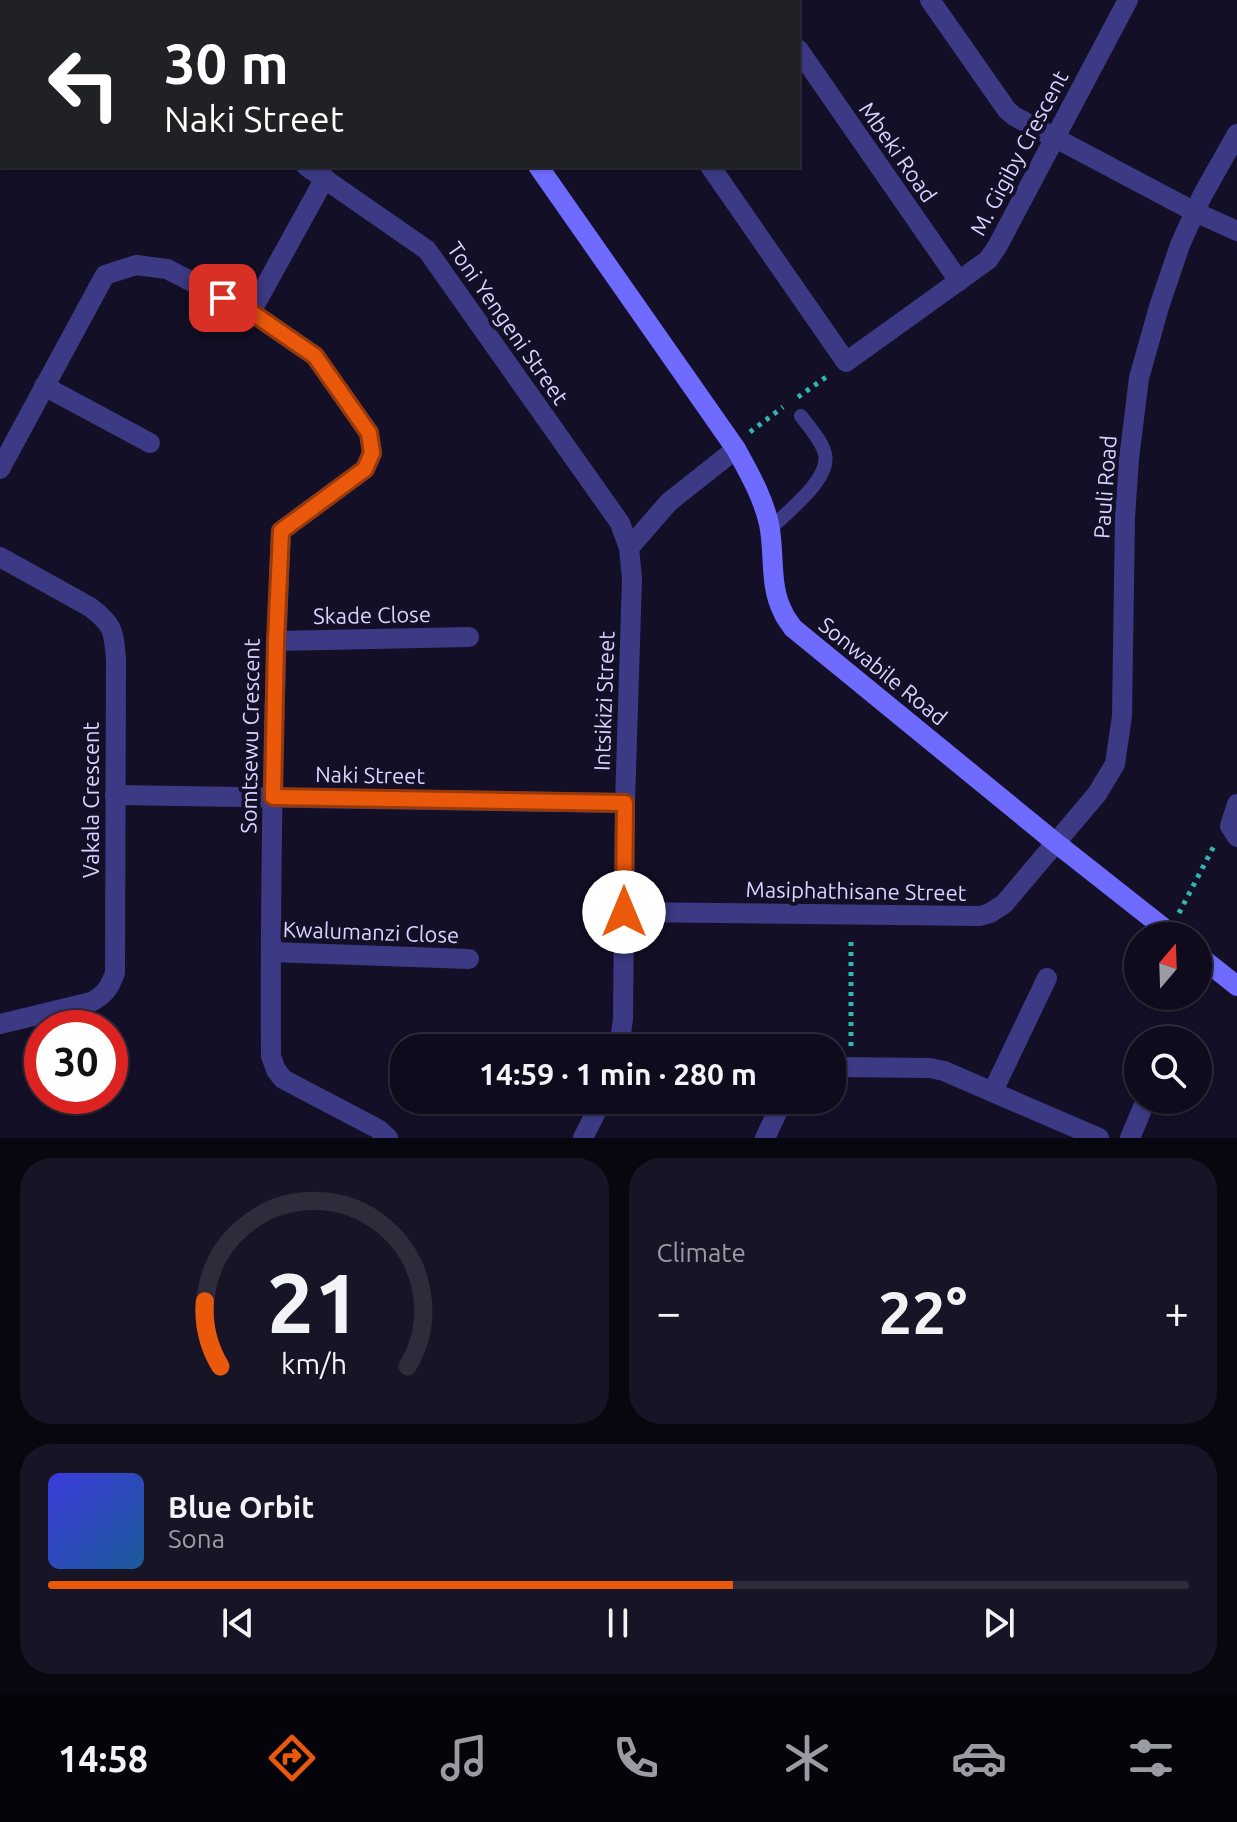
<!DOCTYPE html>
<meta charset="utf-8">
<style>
body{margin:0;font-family:Ubuntu,sans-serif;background:#171425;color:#f1f3f6;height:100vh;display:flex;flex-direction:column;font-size:30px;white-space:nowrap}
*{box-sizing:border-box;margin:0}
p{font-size:26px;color:#9b9ba3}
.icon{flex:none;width:44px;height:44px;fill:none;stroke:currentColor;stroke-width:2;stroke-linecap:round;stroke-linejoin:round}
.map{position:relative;height:1138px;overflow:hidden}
.drawer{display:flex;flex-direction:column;gap:20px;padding:20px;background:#08060f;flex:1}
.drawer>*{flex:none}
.top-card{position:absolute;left:0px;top:0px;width:800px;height:168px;box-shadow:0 2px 6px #0004,0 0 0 2px #2e2b3b;background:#202124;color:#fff;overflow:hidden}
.needle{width:52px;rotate:19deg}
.tools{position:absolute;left:1124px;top:922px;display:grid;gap:16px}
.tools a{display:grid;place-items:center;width:88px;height:88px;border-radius:50%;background:#0e0b1c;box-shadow:0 2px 6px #0004,0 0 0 2px #2e2b3b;font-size:40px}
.speed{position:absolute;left:24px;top:1010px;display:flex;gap:16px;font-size:40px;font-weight:700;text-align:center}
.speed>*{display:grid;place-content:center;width:104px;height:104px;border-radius:50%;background:#0e0b1c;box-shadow:0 2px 6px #0004,0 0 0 2px #2e2b3b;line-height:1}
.speed .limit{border:12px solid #d22;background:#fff;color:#111}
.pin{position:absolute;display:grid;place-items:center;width:68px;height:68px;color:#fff;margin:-34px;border-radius:16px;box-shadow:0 4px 12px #0006}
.me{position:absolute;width:88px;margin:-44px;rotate:0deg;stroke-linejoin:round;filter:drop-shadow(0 0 6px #0008)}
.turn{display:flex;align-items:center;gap:28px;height:168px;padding:0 32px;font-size:36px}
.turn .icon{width:104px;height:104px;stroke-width:2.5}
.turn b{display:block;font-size:56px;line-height:68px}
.big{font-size:60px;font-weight:700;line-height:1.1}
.drawer .tile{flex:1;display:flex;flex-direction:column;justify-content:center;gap:12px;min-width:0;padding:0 28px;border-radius:32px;background:#171425}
.drawer .dial{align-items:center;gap:0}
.dial svg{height:208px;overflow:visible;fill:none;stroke:#2e2b3b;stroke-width:7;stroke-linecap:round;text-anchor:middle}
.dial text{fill:#f1f3f6;stroke:none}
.song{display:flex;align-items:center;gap:24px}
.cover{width:96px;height:96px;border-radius:12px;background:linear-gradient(135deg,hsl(240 70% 55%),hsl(210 70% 35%))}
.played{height:8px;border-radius:4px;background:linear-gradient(90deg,#ea580c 60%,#2e2b3b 60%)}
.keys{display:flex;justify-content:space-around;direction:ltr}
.heat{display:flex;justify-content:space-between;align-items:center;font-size:44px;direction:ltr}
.drawer .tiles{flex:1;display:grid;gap:20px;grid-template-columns:1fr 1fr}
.tile:last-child{grid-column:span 2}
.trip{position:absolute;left:390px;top:1034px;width:456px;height:80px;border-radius:32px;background:#0e0b1c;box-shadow:0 2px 6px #0004,0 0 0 2px #2e2b3b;font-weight:700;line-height:80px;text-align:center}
.menu{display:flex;height:128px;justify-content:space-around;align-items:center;background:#06040b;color:#9b9ba3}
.menu .icon{width:56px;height:56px}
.menu .current{color:#ea580c}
.menu b{font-size:36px;color:#f1f3f6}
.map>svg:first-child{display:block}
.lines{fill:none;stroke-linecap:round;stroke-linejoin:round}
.path{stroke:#2fb8b0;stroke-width:5;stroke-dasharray:4 6;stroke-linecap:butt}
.lane{stroke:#3d3a85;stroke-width:14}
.street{stroke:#3d3a85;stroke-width:20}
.secondary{stroke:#6f6bff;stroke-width:20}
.route-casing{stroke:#983908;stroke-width:20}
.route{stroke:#ea580c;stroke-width:14}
.labels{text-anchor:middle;stroke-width:8;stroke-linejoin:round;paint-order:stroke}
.street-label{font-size:22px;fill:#d9d4ff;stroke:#130f26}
</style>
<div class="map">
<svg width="1237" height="1138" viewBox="0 0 1237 1138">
<rect width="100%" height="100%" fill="#130f26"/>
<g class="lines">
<g class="path">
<path d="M798 397 829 375"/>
<path d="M750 432 783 407"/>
<path d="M1179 913 1215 844"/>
<path d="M851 1046V936"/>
</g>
<path class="lane" d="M770 529C787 512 831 479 825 454 822 441 809 427 801 416"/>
<g class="street">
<path d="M596 0 597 2"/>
<path d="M764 0 765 2"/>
<path d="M930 0 1007 110 1014 116 1195 212 1237 231"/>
<path d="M529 2 530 0"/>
<path d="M699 2 700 0"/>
<path d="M798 49 959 281"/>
<path d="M306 166 427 250 620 523 629 548 632 579 625 803 623 1019 619 1048"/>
<path d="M710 166 846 362 988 260 997 247 1128 0"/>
<path d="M251 312 325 178"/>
<path d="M44 386 150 443"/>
<path d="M0 469 105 275 136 265 167 269 251 312 315 356 369 433 372 453 365 469 281 531C273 706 270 881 271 1056L276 1070 283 1079 378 1129 388 1138"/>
<path d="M629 548 669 502 736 449"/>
<path d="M0 557 90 607C113 624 114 631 116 660L115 973C110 987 105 995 91 1002L0 1024"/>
<path d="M276 641 469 637"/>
<path d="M115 795 625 803"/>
<path d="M1237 804 1230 826 1237 837"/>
<path d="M624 912 980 916 990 913 1004 904 1097 794 1115 764 1122 716 1125 517 1129 459 1139 378 1159 307 1180 245 1202 196 1237 134"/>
<path d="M271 952 469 959"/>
<path d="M832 1067 930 1068 944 1071 1099 1138"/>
<path d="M993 1091 1047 978"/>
<path d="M583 1138 602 1100"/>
<path d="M765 1138 783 1100"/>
<path d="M1130 1138 1146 1100"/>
</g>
<g class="secondary">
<path d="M17 0V2"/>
<path d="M309 0 313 2"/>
<path d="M0 117 2 111"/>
<path d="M538 166 736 449C749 473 763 497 769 524 775 552 769 586 783 612 785 618 790 623 793 628L1056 843 1174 936"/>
<path d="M1198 955 1237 986"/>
</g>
</g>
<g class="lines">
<defs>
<path id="route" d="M223 298 251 312 315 356 369 433 372 453 365 469 281 531 276 641 273 797 625 803 624 912"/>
</defs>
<use href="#route" class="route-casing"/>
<use href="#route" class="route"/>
</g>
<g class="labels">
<g class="street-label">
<text transform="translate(898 152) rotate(55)" y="8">Mbeki Road</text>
<text transform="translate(1019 153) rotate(-62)" y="8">M. Gigiby Crescent</text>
<text transform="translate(508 323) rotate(55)" y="8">Toni Yengeni Street</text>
<text transform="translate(1105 487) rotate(-86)" y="8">Pauli Road</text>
<text transform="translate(372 615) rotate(-1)" y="8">Skade Close</text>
<text transform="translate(883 671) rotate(39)" y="8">Sonwabile Road</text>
<text transform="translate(604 701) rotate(-88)" y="8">Intsikizi Street</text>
<text transform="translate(250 736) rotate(-89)" y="8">Somtsewu Crescent</text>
<text transform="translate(370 775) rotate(1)" y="8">Naki Street</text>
<text transform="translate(91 800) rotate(-90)" y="8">Vakala Crescent</text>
<text transform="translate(856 891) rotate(1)" y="8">Masiphathisane Street</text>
<text transform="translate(371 932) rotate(2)" y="8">Kwalumanzi Close</text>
</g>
</g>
</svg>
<div class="tools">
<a><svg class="needle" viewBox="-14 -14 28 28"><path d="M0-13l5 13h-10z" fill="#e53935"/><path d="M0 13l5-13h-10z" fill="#9b9ba3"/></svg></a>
<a><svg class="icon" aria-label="search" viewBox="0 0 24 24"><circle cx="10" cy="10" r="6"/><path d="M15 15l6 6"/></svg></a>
</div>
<div class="speed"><div class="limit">30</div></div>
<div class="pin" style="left:223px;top:298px;background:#d93025"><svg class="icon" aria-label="arrive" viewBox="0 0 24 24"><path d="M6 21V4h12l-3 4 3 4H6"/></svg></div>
<svg class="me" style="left:624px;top:912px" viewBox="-20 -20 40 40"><circle r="19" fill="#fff"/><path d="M0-13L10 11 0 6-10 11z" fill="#ea580c"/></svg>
<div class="trip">14:59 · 1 min · 280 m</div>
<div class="top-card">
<div class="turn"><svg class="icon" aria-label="left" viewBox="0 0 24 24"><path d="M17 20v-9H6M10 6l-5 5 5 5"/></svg><div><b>30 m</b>Naki Street</div></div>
</div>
</div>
<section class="drawer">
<div class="tiles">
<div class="tile dial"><svg viewBox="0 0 100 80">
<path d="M14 69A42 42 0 1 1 86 69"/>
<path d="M14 69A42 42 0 0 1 8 44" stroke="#ea580c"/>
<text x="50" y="56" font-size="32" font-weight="700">21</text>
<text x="50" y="72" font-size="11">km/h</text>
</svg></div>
<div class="tile"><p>Climate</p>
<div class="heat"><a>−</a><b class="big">22°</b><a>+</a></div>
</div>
<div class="tile">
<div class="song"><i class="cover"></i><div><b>Blue Orbit</b><p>Sona</p></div></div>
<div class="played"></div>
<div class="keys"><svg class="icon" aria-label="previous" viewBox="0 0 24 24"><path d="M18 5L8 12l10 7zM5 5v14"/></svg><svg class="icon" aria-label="pause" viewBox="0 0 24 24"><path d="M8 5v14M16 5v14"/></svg><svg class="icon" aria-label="next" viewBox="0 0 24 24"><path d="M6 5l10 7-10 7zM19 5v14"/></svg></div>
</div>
</div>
</section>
<nav class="menu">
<b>14:58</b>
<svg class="icon current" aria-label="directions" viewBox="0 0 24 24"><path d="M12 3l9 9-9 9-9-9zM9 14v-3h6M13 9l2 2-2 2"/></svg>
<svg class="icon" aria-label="music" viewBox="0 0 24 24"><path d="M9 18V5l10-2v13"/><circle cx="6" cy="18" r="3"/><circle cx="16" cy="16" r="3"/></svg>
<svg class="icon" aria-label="phone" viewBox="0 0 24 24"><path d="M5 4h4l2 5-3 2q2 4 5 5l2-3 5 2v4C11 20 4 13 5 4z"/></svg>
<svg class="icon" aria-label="climate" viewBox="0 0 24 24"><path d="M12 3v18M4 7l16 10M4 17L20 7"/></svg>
<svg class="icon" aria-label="car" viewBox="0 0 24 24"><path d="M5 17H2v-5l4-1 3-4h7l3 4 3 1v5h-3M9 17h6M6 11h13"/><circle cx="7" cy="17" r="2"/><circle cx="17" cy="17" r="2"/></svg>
<svg class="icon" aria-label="filters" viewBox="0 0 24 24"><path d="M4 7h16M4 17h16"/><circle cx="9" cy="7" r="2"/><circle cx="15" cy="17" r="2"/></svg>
</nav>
